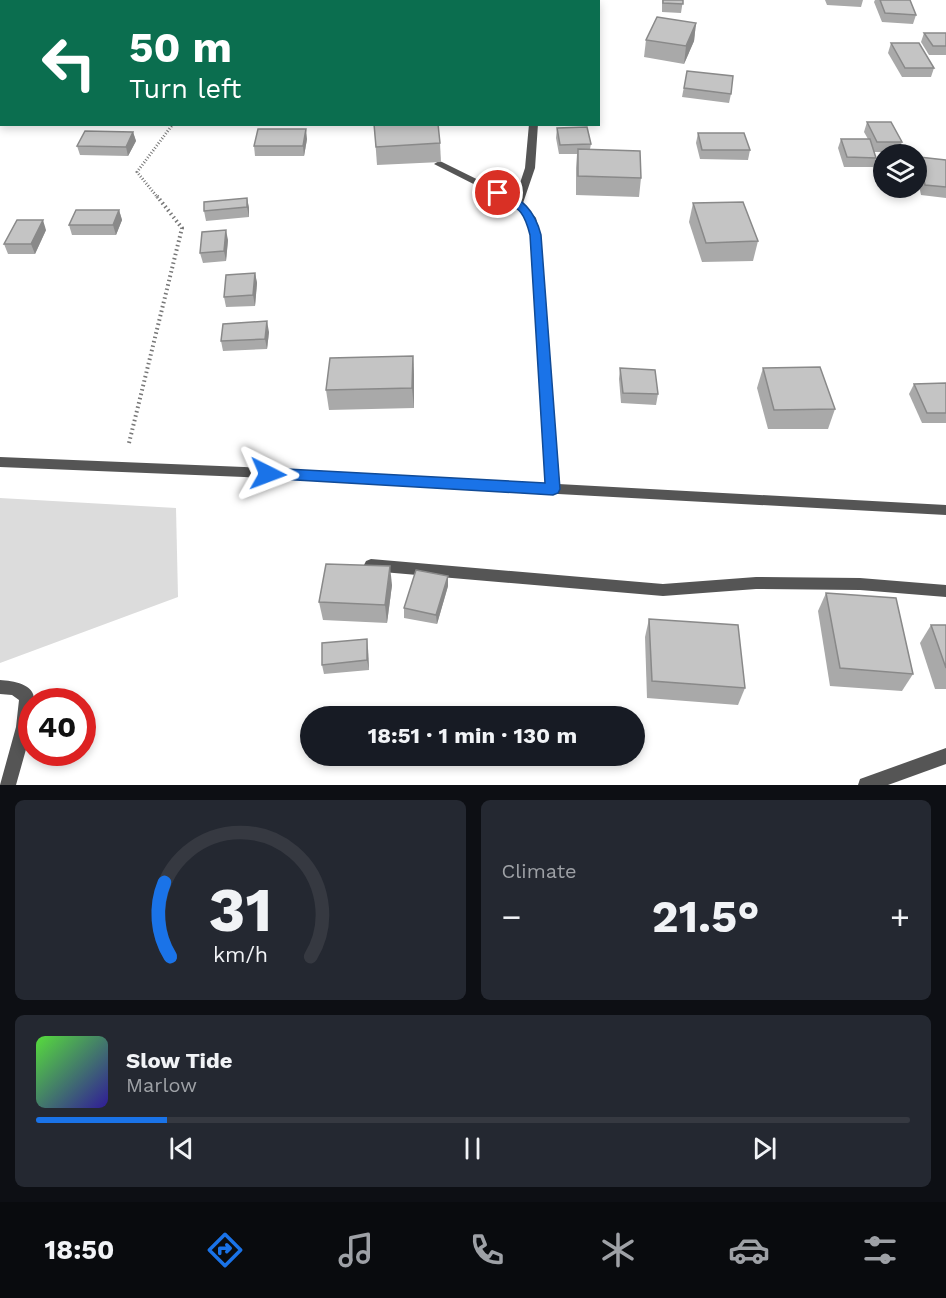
<!DOCTYPE html>
<meta charset="utf-8">
<style>
body{margin:0;font-family:"Work Sans",sans-serif;background:#242831;color:#f1f3f6;height:100vh;display:flex;flex-direction:column;font-size:22px;white-space:nowrap}
*{box-sizing:border-box;margin:0}
p{font-size:20px;color:#9ea1a6}
.icon{flex:none;width:33px;height:33px;fill:none;stroke:currentColor;stroke-width:2;stroke-linecap:round;stroke-linejoin:round}
.map{position:relative;height:785px;overflow:hidden}
.side{display:flex;flex-direction:column;gap:15px;padding:15px;background:#0d0f14;flex:1}
.side>*{flex:none}
.top-card{position:absolute;left:0px;top:0px;width:600px;height:126px;box-shadow:0 3px 9px #0003;background:#0b6e4f;color:#fff;overflow:hidden}
.tools{position:absolute;left:873px;top:144px;display:grid;gap:12px}
.tools a{display:grid;place-items:center;width:54px;height:54px;border-radius:50%;background:#171b24;box-shadow:0 3px 9px #0003;font-size:30px}
.speed{position:absolute;left:18px;top:688px;display:flex;gap:12px;font-size:30px;font-weight:700;text-align:center}
.speed>*{display:grid;place-content:center;width:78px;height:78px;border-radius:50%;background:#171b24;box-shadow:0 3px 9px #0003;line-height:1}
.speed .limit{border:9px solid #d22;background:#fff;color:#111}
.pin{position:absolute;display:grid;place-items:center;width:51px;height:51px;color:#fff;margin:-26px;border:3px solid #fff;border-radius:50%;box-shadow:0 2px 6px #0007}
.me{position:absolute;width:66px;margin:-33px;rotate:93deg;stroke-linejoin:round;filter:drop-shadow(0 0 4px #0008)}
.turn{display:flex;align-items:center;gap:21px;height:126px;padding:0 30px;font-size:27px}
.turn .icon{width:78px;height:78px;stroke-width:2.5}
.turn b{display:block;font-size:42px;line-height:51px}
.big{font-size:45px;font-weight:700;line-height:1.1}
.side .widget{flex:1;display:flex;flex-direction:column;justify-content:center;gap:9px;min-width:0;padding:0 21px;border-radius:9px;background:#242831}
.side .dial{align-items:center;gap:0}
.dial svg{height:156px;overflow:visible;fill:none;stroke:#363941;stroke-width:7;stroke-linecap:round;text-anchor:middle}
.dial text{fill:#f1f3f6;stroke:none}
.song{display:flex;align-items:center;gap:18px}
.cover{width:72px;height:72px;border-radius:9px;background:linear-gradient(135deg,hsl(110 70% 55%),hsl(250 70% 35%))}
.played{height:6px;border-radius:3px;background:linear-gradient(90deg,#1a73e8 15%,#363941 15%)}
.keys{display:flex;justify-content:space-around;direction:ltr}
.heat{display:flex;justify-content:space-between;align-items:center;font-size:33px;direction:ltr}
.side .tiles{flex:1;display:grid;gap:15px;grid-template-columns:1fr 1fr}
.widget:last-child{grid-column:span 2}
.trip{position:absolute;left:300px;top:706px;width:345px;height:60px;border-radius:30px;background:#171b24;box-shadow:0 3px 9px #0003;font-weight:700;line-height:60px;text-align:center}
.tabs{display:flex;height:96px;justify-content:space-around;align-items:center;background:#090b0e;color:#9ea1a6}
.tabs .icon{width:42px;height:42px}
.tabs .active{color:#1a73e8}
.tabs b{font-size:27px;color:#f1f3f6}
.map>svg:first-child{display:block}
.green{fill:#dcdcdc}
.lines{fill:none;stroke-linecap:round;stroke-linejoin:round}
.path-far1{stroke:#777;stroke-width:3;stroke-dasharray:1 2;stroke-linecap:butt}
.path{stroke:#777;stroke-width:4;stroke-dasharray:1.5 3;stroke-linecap:butt}
.minor{fill:#555;fill-rule:evenodd}
.tertiary{fill:#555;fill-rule:evenodd}
.wall{fill:#a9a9a9}
.shaded-wall{fill:#898989}
.building{fill:#c4c4c4;stroke:#898989;stroke-width:1.5}
.route{fill:#1a73e8;stroke:#114b97;stroke-width:1.5}
</style>
<div class="map">
<svg width="946" height="785" viewBox="0 0 946 785">
<rect width="100%" height="100%" fill="#fff"/>
<path class="green" d="M0 498 176 508 178 597 0 663Z"/>
<g class="lines">
<path class="path-far1" d="M158 198 137 172 173 124"/>
<path class="path" d="M129 443 182 228 157 196"/>
<g class="minor">
<path d="M529 124H538L535 168 523 203 536 218 540 235 560 489 558 493 553 494 548 493 546 489 530 235 526 219 515 205 434 164 439 161 442 162 515 198 525 168Z"/>
<path d="M371 559 663 584 756 577 860 578 946 585V597L860 590 756 589 663 596 371 571 366 569 364 565 366 561Z"/>
<path d="M0 680C14 681 36 684 34 702H32V728L16 785H0L16 727 19 700 12 695 0 694Z"/>
<path d="M946 748V764L888 785H858L860 779Z"/>
</g>
<path class="tertiary" d="M0 457 244 467 946 505V515L244 477 0 467Z"/>
</g>
<g class="wall">
<path d="M662 0H683L681 13 662 12Z"/>
<path d="M825 0H863L861 7 827 5Z"/>
<path d="M875 0H910L916 15 913 24 882 22 874 2Z"/>
<path d="M696 23 694 41 684 64 644 57 646 40Z"/>
<path d="M924 33H946V55H929L921 42Z"/>
<path d="M891 43 934 68 931 77H902L888 53Z"/>
<path d="M687 71 731 94 729 103 682 97Z"/>
<path d="M867 122 902 142 898 152H874L876 158 873 167H844L838 148 841 139H868L864 132Z"/>
<path d="M374 124 440 143 441 162 377 165Z"/>
<path d="M557 128 591 144 590 149 641 178 639 197 576 195V168L577 154H559L556 138Z"/>
<path d="M133 132 136 141 128 156 80 155 77 146Z"/>
<path d="M698 133 750 150 748 160 700 159 696 143Z"/>
<path d="M307 139 304 156H255L254 146Z"/>
<path d="M919 157 946 160V198L921 195 916 171V165Z"/>
<path d="M247 198 249 208V217L206 221 204 211Z"/>
<path d="M693 203 758 241 753 261 702 262 689 222Z"/>
<path d="M119 210 122 220 116 235H72L69 225Z"/>
<path d="M46 230 35 254H8L4 244Z"/>
<path d="M228 240 226 261 203 263 200 253Z"/>
<path d="M255 273 257 283 255 306 226 307 224 297Z"/>
<path d="M269 332 267 349 223 351 221 341Z"/>
<path d="M413 356 414 375V408L329 410 326 390Z"/>
<path d="M620 368 658 394 656 405 621 403 619 379Z"/>
<path d="M763 368 835 409 828 429H768L757 388Z"/>
<path d="M946 383V423H922L909 394 914 384Z"/>
<path d="M448 576V586L437 624 404 618V608Z"/>
<path d="M392 585 387 623 323 620 319 602Z"/>
<path d="M826 593 913 674 902 691 830 686 818 611Z"/>
<path d="M649 619 745 688 738 705 647 698 645 637Z"/>
<path d="M931 625H946V689H935L920 643Z"/>
<path d="M368 649 369 670 324 674 322 665Z"/>
</g>
<g class="shaded-wall">
<path d="M696 23 694 41 684 64 686 46Z"/>
<path d="M306 129 307 139 304 156 303 146Z"/>
<path d="M133 132 136 141 128 156 126 147Z"/>
<path d="M247 198 249 208V217L247 207Z"/>
<path d="M119 210 122 220 116 235 113 225Z"/>
<path d="M43 220 46 230 35 254 31 244Z"/>
<path d="M226 230 228 240 226 261 224 251Z"/>
<path d="M255 273 257 283 255 306 253 295Z"/>
<path d="M267 321 269 332 267 349 265 339Z"/>
<path d="M413 356 414 375V408L412 388Z"/>
<path d="M390 566 392 585 387 623 385 605Z"/>
<path d="M448 576V586L437 624 436 615Z"/>
<path d="M367 639 368 649 369 670 367 660Z"/>
</g>
<g class="building">
<path d="M5 0H27L26 2H4Z"/>
<path d="M120 0H150L149 2H119Z"/>
<rect x="377" y="0" width="18" height="2"/>
<path d="M408 0H434L433 2Z"/>
<path d="M663 0H683V4L663 3Z"/>
<path d="M880 0H910L916 15 885 13Z"/>
<path d="M657 17 696 23 686 46 646 40Z"/>
<path d="M924 33H946V46H933Z"/>
<path d="M891 43H919L934 68H905Z"/>
<path d="M687 71 733 76 731 94 684 88Z"/>
<path d="M867 122H891L902 142H877Z"/>
<path d="M374 124H438L440 143 376 147Z"/>
<path d="M587 127 591 144 560 145 557 128Z"/>
<path d="M258 129H306L303 146H254Z"/>
<path d="M85 131 133 132 126 147 77 146Z"/>
<path d="M698 133H744L750 150H702Z"/>
<path d="M841 139H870L876 158 847 157Z"/>
<path d="M578 149 640 151 641 178 578 176Z"/>
<path d="M919 157 946 160V187L925 185Z"/>
<path d="M247 198V207L204 211V202Z"/>
<path d="M743 202 758 241 706 243 693 203Z"/>
<path d="M76 210H119L113 225H69Z"/>
<path d="M17 220H43L31 244H4Z"/>
<path d="M226 230 224 251 200 253 202 232Z"/>
<path d="M255 273 253 295 224 297 226 275Z"/>
<path d="M267 321 265 339 221 341 223 324Z"/>
<path d="M413 356 412 388 326 390 330 358Z"/>
<path d="M820 367 835 409 774 410 763 368Z"/>
<path d="M620 368 655 370 658 394 623 393Z"/>
<path d="M946 383V413H927L914 384Z"/>
<path d="M326 564 390 566 385 605 319 602Z"/>
<path d="M416 570 448 576 436 615 404 608Z"/>
<path d="M826 593 896 598 913 674 840 668Z"/>
<path d="M649 619 738 625 745 688 652 681Z"/>
<path d="M931 625H946V668Z"/>
<path d="M367 639V660L322 665V643Z"/>
<path d="M496 710 537 712V717H496Z"/>
</g>
<path class="route" d="M498 190C522 197 535 211 541 235L560 489 558 493 553 495 262 478 260 474 262 470 268 468 545 483 530 235C521 200 513 211 493 193Z"/>
</svg>
<div class="tools">
<a><svg class="icon" aria-label="layers" viewBox="0 0 24 24"><path d="M12 4l9 5-9 5-9-5zM3 14l9 5 9-5"/></svg></a>
</div>
<div class="speed"><div class="limit">40</div></div>
<div class="pin" style="left:498px;top:193px;background:#d93025"><svg class="icon" aria-label="arrive" viewBox="0 0 24 24"><path d="M6 21V4h12l-3 4 3 4H6"/></svg></div>
<svg class="me" style="left:268px;top:474px" viewBox="-20 -20 40 40"><path d="M0-17L14 15 0 8-14 15z" fill="#1a73e8" stroke="#fff" stroke-width="4"/></svg>
<div class="trip">18:51 · 1 min · 130 m</div>
<div class="top-card">
<div class="turn"><svg class="icon" aria-label="left" viewBox="0 0 24 24"><path d="M17 20v-9H6M10 6l-5 5 5 5"/></svg><div><b>50 m</b>Turn left</div></div>
</div>
</div>
<section class="side">
<div class="tiles">
<div class="widget dial"><svg viewBox="0 0 100 80">
<path d="M14 69A42 42 0 1 1 86 69"/>
<path d="M14 69A42 42 0 0 1 11 31" stroke="#1a73e8"/>
<text x="50" y="56" font-size="32" font-weight="700">31</text>
<text x="50" y="72" font-size="11">km/h</text>
</svg></div>
<div class="widget"><p>Climate</p>
<div class="heat"><a>−</a><b class="big">21.5°</b><a>+</a></div>
</div>
<div class="widget">
<div class="song"><i class="cover"></i><div><b>Slow Tide</b><p>Marlow</p></div></div>
<div class="played"></div>
<div class="keys"><svg class="icon" aria-label="previous" viewBox="0 0 24 24"><path d="M18 5L8 12l10 7zM5 5v14"/></svg><svg class="icon" aria-label="pause" viewBox="0 0 24 24"><path d="M8 5v14M16 5v14"/></svg><svg class="icon" aria-label="next" viewBox="0 0 24 24"><path d="M6 5l10 7-10 7zM19 5v14"/></svg></div>
</div>
</div>
</section>
<nav class="tabs">
<b>18:50</b>
<svg class="icon active" aria-label="directions" viewBox="0 0 24 24"><path d="M12 3l9 9-9 9-9-9zM9 14v-3h6M13 9l2 2-2 2"/></svg>
<svg class="icon" aria-label="music" viewBox="0 0 24 24"><path d="M9 18V5l10-2v13"/><circle cx="6" cy="18" r="3"/><circle cx="16" cy="16" r="3"/></svg>
<svg class="icon" aria-label="phone" viewBox="0 0 24 24"><path d="M5 4h4l2 5-3 2q2 4 5 5l2-3 5 2v4C11 20 4 13 5 4z"/></svg>
<svg class="icon" aria-label="climate" viewBox="0 0 24 24"><path d="M12 3v18M4 7l16 10M4 17L20 7"/></svg>
<svg class="icon" aria-label="car" viewBox="0 0 24 24"><path d="M5 17H2v-5l4-1 3-4h7l3 4 3 1v5h-3M9 17h6M6 11h13"/><circle cx="7" cy="17" r="2"/><circle cx="17" cy="17" r="2"/></svg>
<svg class="icon" aria-label="filters" viewBox="0 0 24 24"><path d="M4 7h16M4 17h16"/><circle cx="9" cy="7" r="2"/><circle cx="15" cy="17" r="2"/></svg>
</nav>
